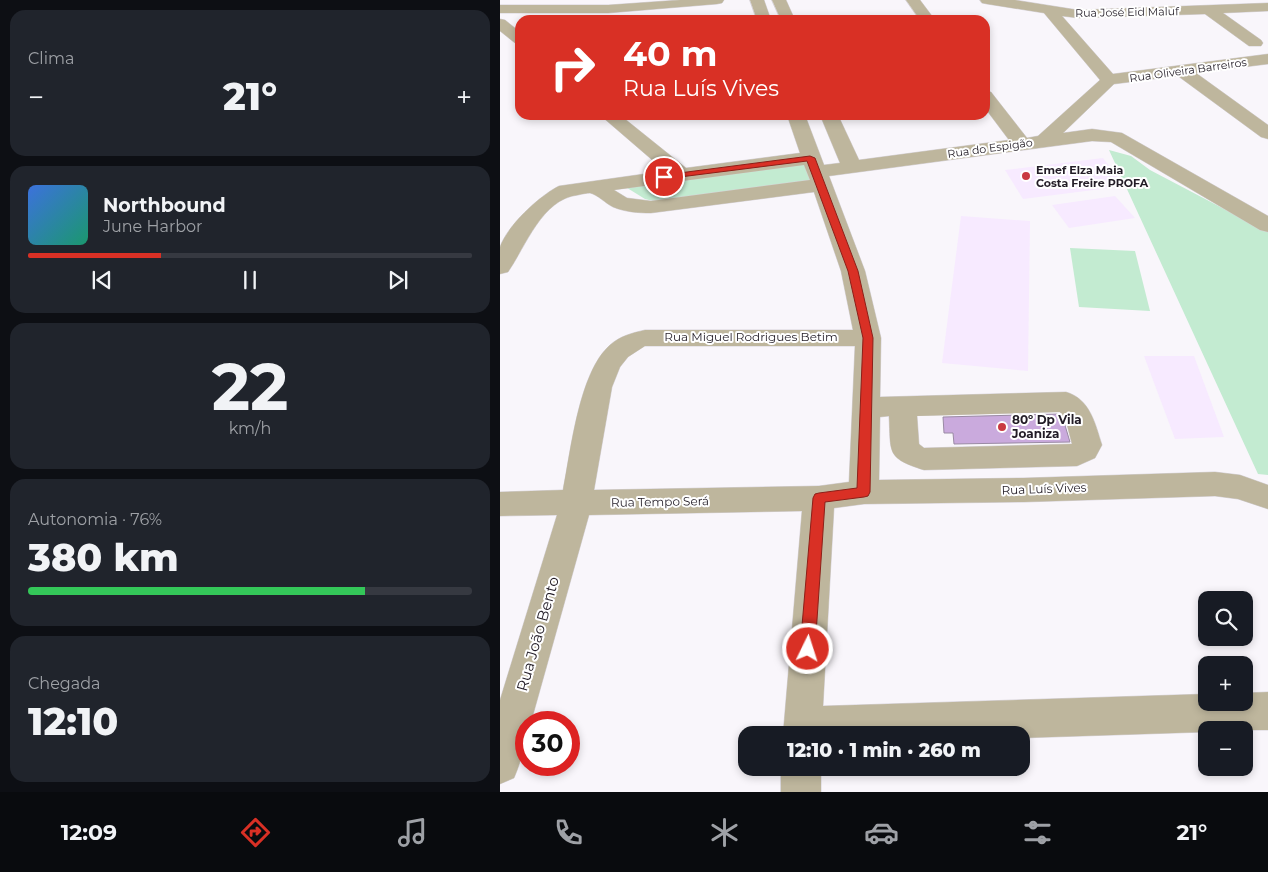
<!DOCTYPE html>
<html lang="pt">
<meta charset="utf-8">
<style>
body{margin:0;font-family:Montserrat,sans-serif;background:#20242c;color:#f1f3f6;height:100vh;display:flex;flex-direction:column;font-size:19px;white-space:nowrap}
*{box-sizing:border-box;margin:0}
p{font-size:16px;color:#9ea1a6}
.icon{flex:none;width:28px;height:28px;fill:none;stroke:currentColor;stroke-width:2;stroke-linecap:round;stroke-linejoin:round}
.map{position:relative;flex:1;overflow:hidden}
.panel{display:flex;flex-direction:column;gap:10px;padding:10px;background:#0d0f14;width:500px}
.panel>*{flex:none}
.top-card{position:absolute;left:15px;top:15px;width:475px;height:105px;border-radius:15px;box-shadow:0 2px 8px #0003;background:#d93025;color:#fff;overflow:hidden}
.tools{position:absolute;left:698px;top:591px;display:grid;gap:10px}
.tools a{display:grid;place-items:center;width:55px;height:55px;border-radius:10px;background:#171b24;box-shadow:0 2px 8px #0003;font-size:25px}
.speed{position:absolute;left:15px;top:711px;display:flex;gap:10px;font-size:25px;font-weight:700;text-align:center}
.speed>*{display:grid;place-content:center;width:65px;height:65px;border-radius:50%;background:#171b24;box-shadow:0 2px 8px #0003;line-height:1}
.speed .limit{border:8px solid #d22;background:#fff;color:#111}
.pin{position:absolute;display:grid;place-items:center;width:42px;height:42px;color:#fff;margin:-21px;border:2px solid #fff;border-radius:50%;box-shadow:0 1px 5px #0007}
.me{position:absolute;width:55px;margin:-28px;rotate:4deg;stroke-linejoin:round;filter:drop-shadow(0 0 4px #0008)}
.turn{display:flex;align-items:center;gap:18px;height:105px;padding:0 25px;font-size:22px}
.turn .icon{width:65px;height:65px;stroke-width:2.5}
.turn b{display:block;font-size:35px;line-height:42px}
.big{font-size:38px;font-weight:800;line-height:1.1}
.panel .card{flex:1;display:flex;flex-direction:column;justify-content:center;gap:8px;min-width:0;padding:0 18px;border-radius:15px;background:#20242c}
.panel .dial{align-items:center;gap:0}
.dial b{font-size:65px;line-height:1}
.song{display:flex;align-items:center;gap:15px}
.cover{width:60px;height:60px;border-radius:8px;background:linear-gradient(135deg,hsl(220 70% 55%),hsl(160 70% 35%))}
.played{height:5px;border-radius:2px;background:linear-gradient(90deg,#d93025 30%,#363941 30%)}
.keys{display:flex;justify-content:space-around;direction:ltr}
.heat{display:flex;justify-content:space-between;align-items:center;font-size:28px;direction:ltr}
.charge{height:8px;border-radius:4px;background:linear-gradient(90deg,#34c759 76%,#363941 0)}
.trip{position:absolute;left:238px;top:726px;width:292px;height:50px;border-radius:15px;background:#171b24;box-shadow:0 2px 8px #0003;font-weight:800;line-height:50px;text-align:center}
.dock{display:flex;height:80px;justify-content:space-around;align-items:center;background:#090b0e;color:#9ea1a6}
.dock .icon{width:35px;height:35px}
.dock .active{color:#d93025}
.dock b{font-size:22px;color:#f1f3f6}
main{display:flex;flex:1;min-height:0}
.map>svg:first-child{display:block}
.built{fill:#f7eaff}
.green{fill:#c3ebd1}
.building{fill:#caaadd;stroke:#9a8aa4}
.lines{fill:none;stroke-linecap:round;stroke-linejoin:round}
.minor-casing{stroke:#d7d3d9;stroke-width:1}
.minor{fill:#beb69d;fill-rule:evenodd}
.route{fill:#d93025;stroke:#8d1f18}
.poi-dot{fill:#ca3a42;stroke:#fff;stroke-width:2}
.labels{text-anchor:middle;stroke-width:4;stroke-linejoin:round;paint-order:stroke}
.far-street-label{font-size:11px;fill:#221c26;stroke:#fff}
.far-poi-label{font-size:11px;font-weight:bold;fill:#221c26;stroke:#fff;text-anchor:start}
.street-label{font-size:12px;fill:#221c26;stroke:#fff}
.poi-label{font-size:12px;font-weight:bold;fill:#221c26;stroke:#fff;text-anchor:start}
.near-street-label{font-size:15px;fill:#221c26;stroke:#fff}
</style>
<main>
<section class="panel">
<div class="card"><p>Clima</p>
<div class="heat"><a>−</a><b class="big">21°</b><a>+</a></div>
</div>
<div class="card">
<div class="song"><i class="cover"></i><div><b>Northbound</b><p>June Harbor</p></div></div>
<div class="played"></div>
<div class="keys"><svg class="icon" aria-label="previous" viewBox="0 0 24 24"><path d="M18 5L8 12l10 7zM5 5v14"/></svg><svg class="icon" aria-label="pause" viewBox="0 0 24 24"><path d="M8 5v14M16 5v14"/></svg><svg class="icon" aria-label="next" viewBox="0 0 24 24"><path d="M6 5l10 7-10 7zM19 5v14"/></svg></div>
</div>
<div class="card dial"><b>22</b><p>km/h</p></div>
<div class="card"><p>Autonomia · 76%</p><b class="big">380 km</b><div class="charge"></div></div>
<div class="card"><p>Chegada</p><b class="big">12:10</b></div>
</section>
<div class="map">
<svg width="768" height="792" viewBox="0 0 768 792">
<rect width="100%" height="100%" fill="#f9f6fb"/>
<g class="built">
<path d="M603 158 625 186 523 199 505 170Z"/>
<path d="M615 196 635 218 569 228 552 205Z"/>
<path d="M461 216 530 221 528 371 442 363Z"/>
<path d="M644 356H694L724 437 675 439Z"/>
</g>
<g class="green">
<path d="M609 150 631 156 650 170 768 232V475L758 474Z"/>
<path d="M305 161 314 184 157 202 145 199 124 186Z"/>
<path d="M570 248 635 251 650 311 579 307Z"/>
</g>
<path class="building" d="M559 414 564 422 570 442 454 444 453 433H444L443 417Z"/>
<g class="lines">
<defs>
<g id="minor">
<path d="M180 0H224L222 3 217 4 108 13H0V5H108Z"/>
<path d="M250 0H264L271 20H257Z"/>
<path d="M272 0H286L295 20H281Z"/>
<path d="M406 0H420L435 20H420Z"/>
<path d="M480 0H515L578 10 768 3V11L723 13 761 40 763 43 761 46H749L705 14 578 18 562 16 613 74 768 54V64L696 73 768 125V139L761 137 678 76 614 84 563 133 592 129 622 133 768 216V232L760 230 611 142 592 141 329 176 365 271 381 338 380 397 566 392C590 399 595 423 602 445L595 458 577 466 424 470C386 458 391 453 389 416L380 417 379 480 524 478 715 472 740 475 768 485V509L738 499 715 496 524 502 364 504 334 508 323 706 706 694V702H744V693L768 692V730H706V732L521 738V735H283L302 511 89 515 31 722H26C26 743 22 759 14 778L0 784V700L57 515 0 516V492L63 490C71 450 79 372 110 345 120 336 132 333 145 330H353L341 271 314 192 151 213C138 213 125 212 113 207 105 203 98 195 90 193 87 193 82 194 78 195 42 199 26 246 8 272L0 274C0 266 0 254 0 247 7 226 39 196 59 186L165 171 100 115H120L186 168 300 153 287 115H305L324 165 340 163 320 115H338L359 160 509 140 485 108V91L491 92 527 138 538 136 600 80 544 13 487 4 482 3ZM304 165 310 180 151 201 127 198 114 190ZM145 346H355L349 482 319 486 94 490 112 387 120 367 128 357ZM560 412 566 421 572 444 424 448 419 444 417 416Z"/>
<path d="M0 19 5 20 20 32V45L15 43 0 31Z"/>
<rect x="281" y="768" width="40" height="24"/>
</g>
</defs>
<use href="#minor" class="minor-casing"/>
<use href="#minor" class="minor"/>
</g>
<path class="route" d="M310 156 315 158 358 271 373 338 370 492 368 496 364 497 325 502 315 649 313 653 308 656 303 653 300 649 313 498 315 494 319 493 357 488 363 338 348 271 307 161 164 179 160 177 164 175Z"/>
<g class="poi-dot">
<circle cx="526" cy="176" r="5"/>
<circle cx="502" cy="427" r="5"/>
</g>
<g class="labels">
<g class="far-street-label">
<text transform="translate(627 12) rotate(-1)" y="4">Rua José Eid Maluf</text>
<text transform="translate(688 70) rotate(-8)" y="4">Rua Oliveira Barreiros</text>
<text transform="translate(490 148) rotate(-8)" y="4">Rua do Espigão</text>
</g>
<g class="far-poi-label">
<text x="536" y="174">Emef Elza Maia<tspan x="536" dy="13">Costa Freire PROFA</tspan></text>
</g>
<g class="street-label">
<text x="251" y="341">Rua Miguel Rodrigues Betim</text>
<text transform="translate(544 489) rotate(-2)" y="4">Rua Luís Vives</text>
<text transform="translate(160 502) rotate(-1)" y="4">Rua Tempo Será</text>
</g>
<g class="poi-label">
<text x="512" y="424">80º Dp Vila<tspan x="512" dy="14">Joaniza</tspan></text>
</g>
<g class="near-street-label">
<text transform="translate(38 634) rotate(-74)" y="5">Rua João Bento</text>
</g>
</g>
</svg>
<div class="tools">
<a><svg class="icon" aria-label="search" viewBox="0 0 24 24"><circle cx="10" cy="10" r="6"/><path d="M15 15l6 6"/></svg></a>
<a>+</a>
<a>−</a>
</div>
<div class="speed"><div class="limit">30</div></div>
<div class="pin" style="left:164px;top:177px;background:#d93025"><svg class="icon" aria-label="arrive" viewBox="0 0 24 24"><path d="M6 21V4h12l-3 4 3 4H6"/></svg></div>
<svg class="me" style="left:308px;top:649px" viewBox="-20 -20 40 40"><circle r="17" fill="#d93025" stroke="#fff" stroke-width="3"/><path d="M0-11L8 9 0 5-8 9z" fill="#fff"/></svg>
<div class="trip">12:10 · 1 min · 260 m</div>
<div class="top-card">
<div class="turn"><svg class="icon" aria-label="right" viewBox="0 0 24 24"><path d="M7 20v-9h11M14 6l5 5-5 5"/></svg><div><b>40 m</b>Rua Luís Vives</div></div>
</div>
</div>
</main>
<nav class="dock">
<b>12:09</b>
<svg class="icon active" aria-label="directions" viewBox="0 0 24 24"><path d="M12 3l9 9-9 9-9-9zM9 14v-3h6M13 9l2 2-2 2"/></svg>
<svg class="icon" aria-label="music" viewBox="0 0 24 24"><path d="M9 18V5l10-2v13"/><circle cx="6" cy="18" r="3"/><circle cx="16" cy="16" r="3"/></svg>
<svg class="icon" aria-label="phone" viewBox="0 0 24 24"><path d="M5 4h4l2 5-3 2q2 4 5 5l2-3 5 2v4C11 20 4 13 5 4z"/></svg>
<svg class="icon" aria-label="climate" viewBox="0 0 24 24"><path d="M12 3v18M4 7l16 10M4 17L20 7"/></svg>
<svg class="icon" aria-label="car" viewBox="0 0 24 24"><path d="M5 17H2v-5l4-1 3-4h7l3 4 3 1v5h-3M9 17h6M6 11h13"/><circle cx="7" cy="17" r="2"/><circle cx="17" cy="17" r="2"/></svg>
<svg class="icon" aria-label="filters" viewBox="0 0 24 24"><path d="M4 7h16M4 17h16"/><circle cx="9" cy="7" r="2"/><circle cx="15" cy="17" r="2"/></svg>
<b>21°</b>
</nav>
